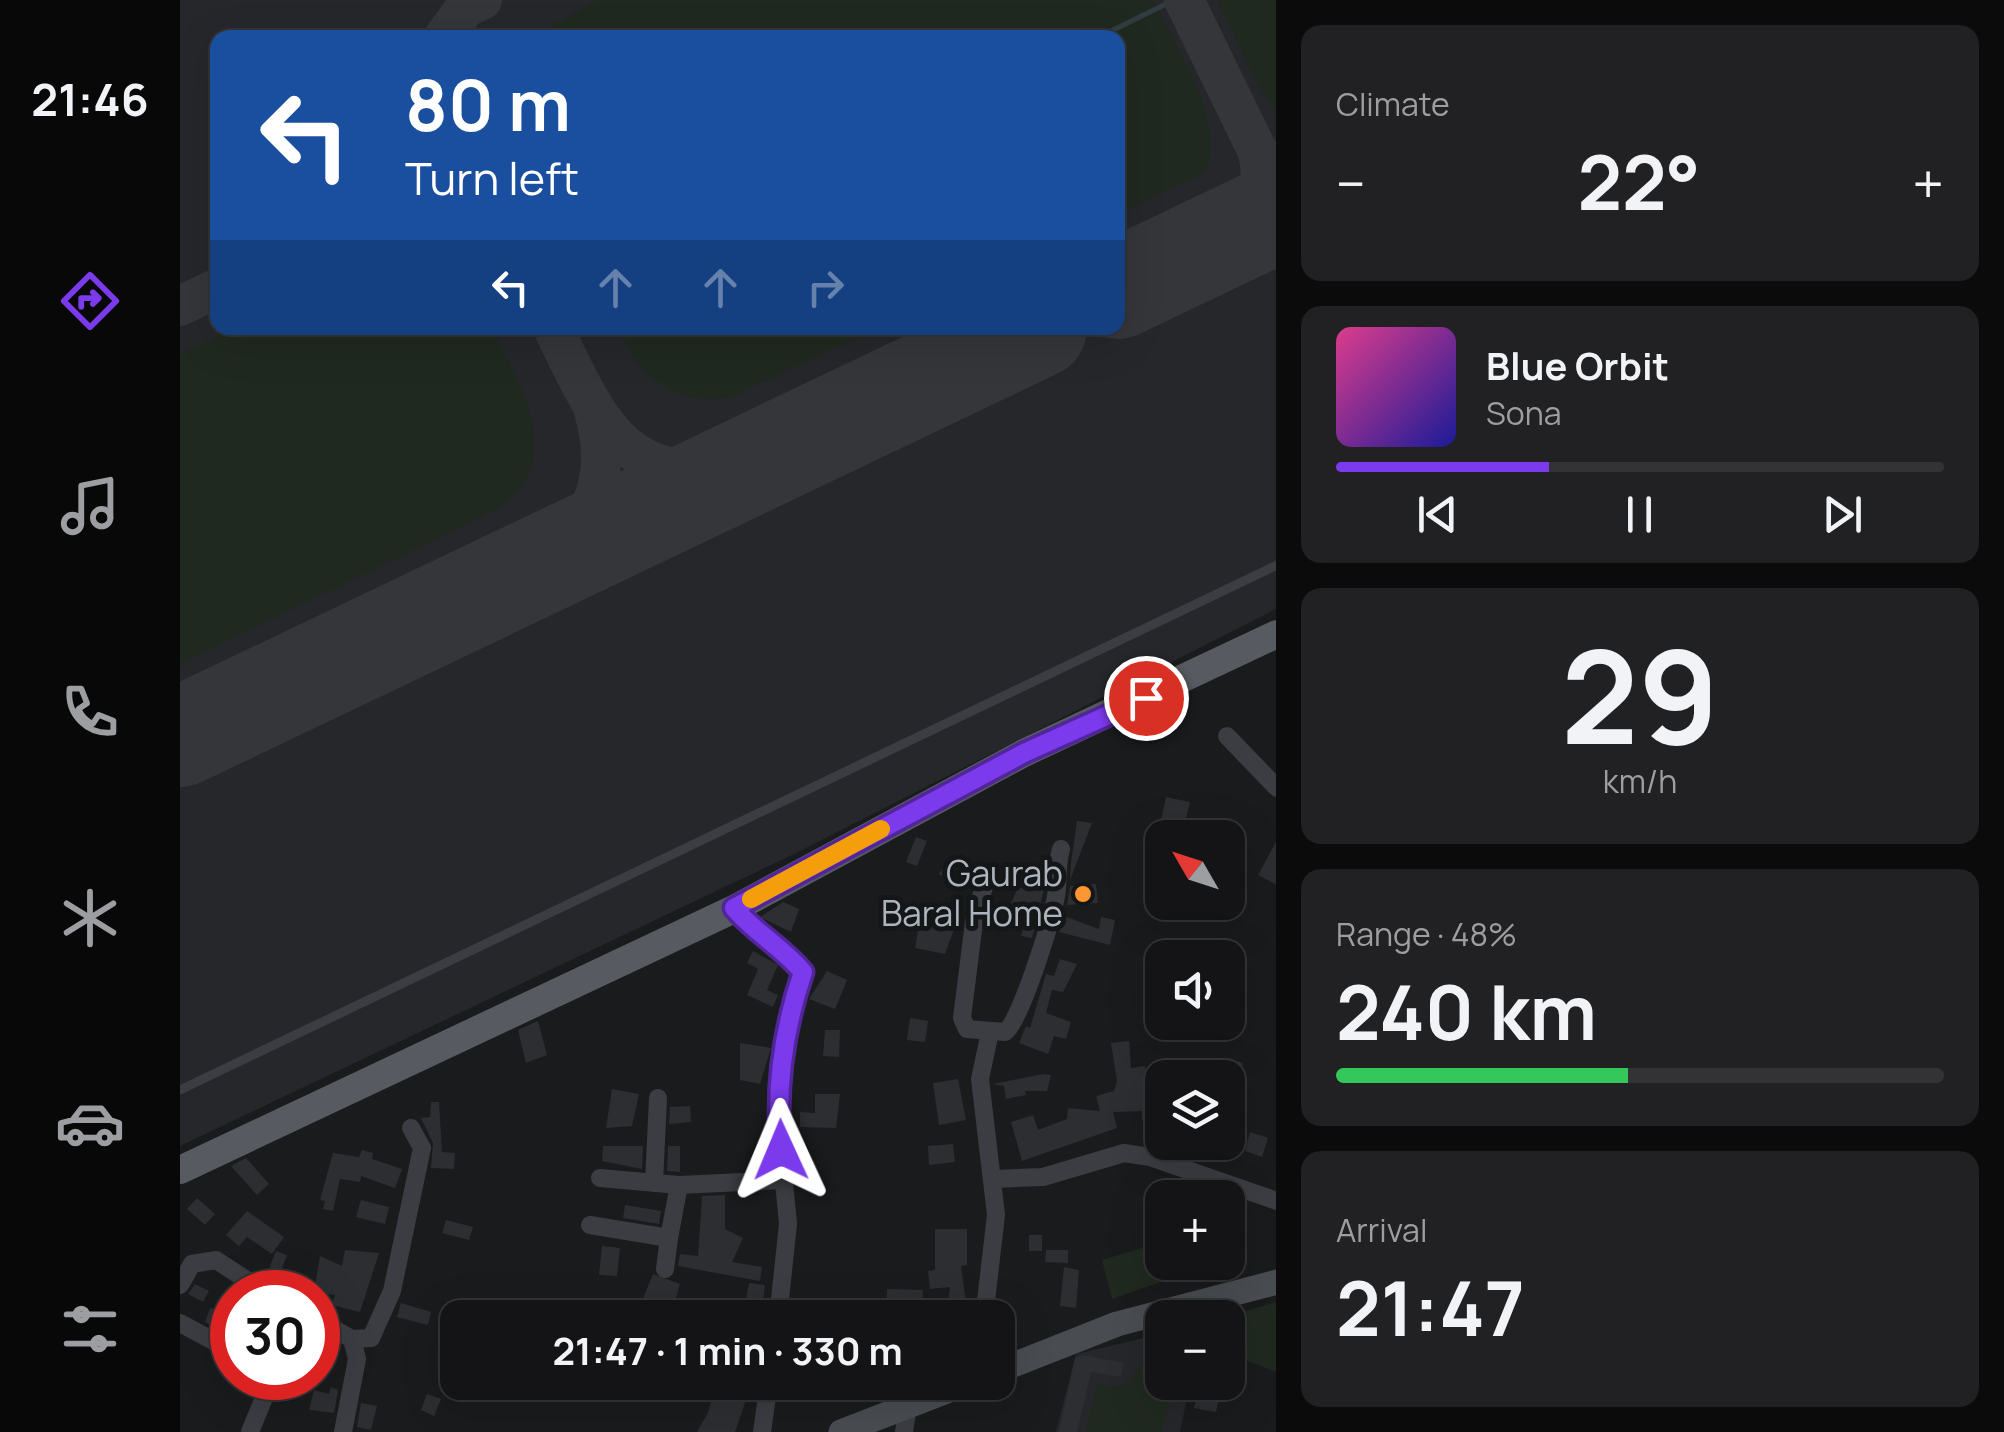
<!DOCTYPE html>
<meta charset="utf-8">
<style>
body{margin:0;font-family:Manrope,sans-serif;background:#212123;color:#f1f3f6;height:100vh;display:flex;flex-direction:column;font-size:38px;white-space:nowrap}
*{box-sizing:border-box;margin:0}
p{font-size:32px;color:#9d9ea1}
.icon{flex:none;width:55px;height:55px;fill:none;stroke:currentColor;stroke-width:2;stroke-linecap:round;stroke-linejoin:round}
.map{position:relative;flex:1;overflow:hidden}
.side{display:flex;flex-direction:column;gap:25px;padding:25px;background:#0b0b0c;width:728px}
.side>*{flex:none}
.hud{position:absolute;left:30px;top:30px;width:915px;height:305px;border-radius:20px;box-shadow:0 10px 40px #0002,0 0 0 2px #333335;background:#1a4fa0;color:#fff;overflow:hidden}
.needle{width:65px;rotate:309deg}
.fabs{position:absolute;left:965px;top:820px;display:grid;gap:20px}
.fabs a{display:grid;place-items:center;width:100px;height:100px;border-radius:20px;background:#141416;box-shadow:0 10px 40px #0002,0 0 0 2px #333335;font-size:50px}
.speed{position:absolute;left:30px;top:1270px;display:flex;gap:20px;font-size:50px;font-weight:700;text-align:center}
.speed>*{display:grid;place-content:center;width:130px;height:130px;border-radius:50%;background:#141416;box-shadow:0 10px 40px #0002,0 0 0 2px #333335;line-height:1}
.speed .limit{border:15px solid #d22;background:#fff;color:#111}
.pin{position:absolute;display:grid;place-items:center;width:85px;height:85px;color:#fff;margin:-42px;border:5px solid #fff;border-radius:50%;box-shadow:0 2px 10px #0007}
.me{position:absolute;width:110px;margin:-55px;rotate:359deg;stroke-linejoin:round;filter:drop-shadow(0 0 8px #0008)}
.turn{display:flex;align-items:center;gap:35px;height:210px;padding:0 30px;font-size:45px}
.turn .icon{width:130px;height:130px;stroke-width:2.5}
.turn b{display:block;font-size:70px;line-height:85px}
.lanes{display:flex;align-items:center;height:95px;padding:0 30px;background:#0003;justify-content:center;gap:50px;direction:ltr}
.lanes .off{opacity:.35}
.big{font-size:75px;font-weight:700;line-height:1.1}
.side .widget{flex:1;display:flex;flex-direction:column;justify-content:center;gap:15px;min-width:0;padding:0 35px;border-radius:20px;background:#212123}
.side .dial{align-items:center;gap:0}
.dial b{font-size:130px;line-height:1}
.song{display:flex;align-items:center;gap:30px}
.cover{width:120px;height:120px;border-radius:15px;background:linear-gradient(135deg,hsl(330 70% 55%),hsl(240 70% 35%))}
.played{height:10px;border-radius:5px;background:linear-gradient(90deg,#7c3aed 35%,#333335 35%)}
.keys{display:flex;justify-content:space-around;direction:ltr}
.heat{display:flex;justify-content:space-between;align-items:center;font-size:55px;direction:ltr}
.charge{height:15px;border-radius:8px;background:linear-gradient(90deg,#34c759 48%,#333335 0)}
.trip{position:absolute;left:260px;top:1300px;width:575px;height:100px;border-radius:20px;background:#141416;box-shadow:0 10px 40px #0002,0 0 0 2px #333335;font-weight:700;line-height:100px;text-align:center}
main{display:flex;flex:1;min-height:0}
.tab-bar{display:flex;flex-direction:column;width:180px;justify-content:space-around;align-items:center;background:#080809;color:#9d9ea1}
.tab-bar .icon{width:70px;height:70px}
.tab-bar .current{color:#7c3aed}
.tab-bar b{font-size:45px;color:#f1f3f6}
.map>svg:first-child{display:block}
.built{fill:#26272a;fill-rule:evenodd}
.green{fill:#202920}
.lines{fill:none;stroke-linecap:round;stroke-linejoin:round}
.stream{stroke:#2f3d42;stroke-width:5}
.taxiway{stroke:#34363a;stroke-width:40}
.runway{stroke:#34363a;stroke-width:100}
.building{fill:#2d2e31}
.lane{stroke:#3b3d42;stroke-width:9}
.street{stroke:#3b3d42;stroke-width:18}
.secondary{stroke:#494d52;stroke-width:25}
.primary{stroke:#575b61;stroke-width:28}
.route-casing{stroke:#51269a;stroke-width:25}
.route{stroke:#7c3aed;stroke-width:18}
.slow{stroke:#f59e0b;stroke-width:18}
.poi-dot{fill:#fe9731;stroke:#151618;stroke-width:4}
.labels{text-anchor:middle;stroke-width:10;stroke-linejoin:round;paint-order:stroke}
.poi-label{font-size:35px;fill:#acb4bd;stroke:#151618;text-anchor:end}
</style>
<main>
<nav class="tab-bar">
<b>21:46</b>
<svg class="icon current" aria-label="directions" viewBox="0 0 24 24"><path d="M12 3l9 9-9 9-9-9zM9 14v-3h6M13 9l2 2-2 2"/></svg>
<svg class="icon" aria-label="music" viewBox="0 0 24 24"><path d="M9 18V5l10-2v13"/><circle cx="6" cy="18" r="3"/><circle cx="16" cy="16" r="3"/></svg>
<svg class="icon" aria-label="phone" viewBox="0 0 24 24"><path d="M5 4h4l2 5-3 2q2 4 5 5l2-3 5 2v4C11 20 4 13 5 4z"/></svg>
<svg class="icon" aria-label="climate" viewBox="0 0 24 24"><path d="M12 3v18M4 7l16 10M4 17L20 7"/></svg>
<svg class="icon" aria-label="car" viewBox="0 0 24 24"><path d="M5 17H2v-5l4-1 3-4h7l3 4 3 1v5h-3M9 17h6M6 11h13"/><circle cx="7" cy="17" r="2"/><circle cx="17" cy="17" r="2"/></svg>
<svg class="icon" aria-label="filters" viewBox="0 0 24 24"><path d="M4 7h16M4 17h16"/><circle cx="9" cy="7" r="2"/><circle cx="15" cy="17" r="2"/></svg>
</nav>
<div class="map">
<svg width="1097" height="1432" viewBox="0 0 1097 1432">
<rect width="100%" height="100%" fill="#1a1b1d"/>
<g class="built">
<path d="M0 0H1096V609L614 854 0 1146ZM38 38H938V328H38Z"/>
<path d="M964 1338 982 1339V1382L1010 1383 1000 1432H876L896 1354Z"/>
</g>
<g class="green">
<path d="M417 0H973C995 47 1049 123 1024 173L938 214V38L352 37Z"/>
<path d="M1037 0H1096V111L1084 96Z"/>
<path d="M55 328H312C341 391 391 460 313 511L0 664V354Z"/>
<path d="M438 328H697L551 397C493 407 461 378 438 328Z"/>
<path d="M982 1242V1262L990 1263 995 1277 932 1299 922 1260Z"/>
<path d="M1096 1302V1372L1048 1353 1046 1317Z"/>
<path d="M967 1356 982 1358V1382L995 1383 981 1432H906L917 1382 927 1387 945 1385Z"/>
</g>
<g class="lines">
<path class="stream" d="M917 38 994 0"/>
<g class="taxiway">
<path d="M1004 0 1077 150 1097 172"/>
<path d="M263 38 285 8 302 0"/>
<path d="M1035 242C1068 219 1090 193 1077 150"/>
<path d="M0 306 38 288"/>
<path d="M373 328C420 425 445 490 568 465"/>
<path d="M354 568C411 526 434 483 414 411"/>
</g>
<g class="runway">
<path d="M938 289 1097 213"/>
<path d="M0 737 857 328"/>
</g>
</g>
<g class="building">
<path d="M986 797 1010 802 1004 826 981 820Z"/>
<path d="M897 821 912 823 890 880 891 863Z"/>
<path d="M736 837 747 841 737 866 726 862Z"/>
<path d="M1097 840V885L1078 875Z"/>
<path d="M769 859 778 865 768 880 759 874Z"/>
<path d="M858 869H865L864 889 852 938 841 936 846 921 827 913 841 880 856 886Z"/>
<path d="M916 884 918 903 887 905 890 886Z"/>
<path d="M603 902 619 909 611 932 580 917Z"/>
<path d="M742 907 779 915 765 954 735 948Z"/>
<path d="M884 916 919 929 921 917 935 920 930 945 879 932Z"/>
<path d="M573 951 598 965 587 990 598 995 593 1007 567 995 578 969 567 963Z"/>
<path d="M880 959 897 964 883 992 872 990 866 1013 891 1022 886 1039 874 1036 868 1054 839 1043 846 1026 850 1028 866 974 874 976Z"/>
<path d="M647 971 667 980 655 1009 629 999Z"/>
<path d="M730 1018 748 1021 745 1042 727 1040Z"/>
<path d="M358 1021 367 1055 346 1063 338 1030Z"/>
<path d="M645 1030H660L659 1057 643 1056Z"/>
<path d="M949 1041 951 1068 965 1066 967 1090 976 1091 977 1121 962 1120V1111L933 1112 937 1128 842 1161 831 1122 853 1115 858 1130 887 1119 888 1108 920 1111 916 1096 934 1091 937 1081 931 1043Z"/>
<path d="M560 1043 591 1048 580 1084 560 1080Z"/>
<path d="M1048 1058 1063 1063 1058 1078 1043 1073Z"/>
<path d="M863 1074 871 1075 867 1091H845L846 1095 826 1099 824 1086 813 1084Z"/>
<path d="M778 1079 786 1120 759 1125 753 1083Z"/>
<path d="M432 1089 459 1094 452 1126 426 1128Z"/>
<path d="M635 1094H660L656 1128 620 1127V1112L635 1113Z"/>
<path d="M251 1102H259L262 1152 275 1153 274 1169 251 1168 253 1143 241 1118 250 1117Z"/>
<path d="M510 1106 511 1122 489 1124 490 1107Z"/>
<path d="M1070 1132 1088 1138 1082 1157 1065 1151Z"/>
<path d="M773 1144 775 1162 749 1165 748 1146Z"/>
<path d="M423 1146H463L462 1169 422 1161Z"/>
<path d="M488 1146H500V1172L487 1171Z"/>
<path d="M182 1150 193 1153 192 1159 222 1169 215 1188 181 1176 180 1182 160 1179 153 1211 143 1209 145 1201 140 1200 153 1153 179 1157Z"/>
<path d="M66 1158 89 1184 77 1195 51 1166Z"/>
<path d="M545 1195V1229L563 1238 552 1262 582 1267 580 1281 498 1266 500 1254 518 1256 522 1196Z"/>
<path d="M17 1198 35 1214 25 1225 7 1209Z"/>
<path d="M181 1200 209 1207 205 1224 176 1217Z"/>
<path d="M445 1205 481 1211 479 1224 443 1218Z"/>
<path d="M67 1211 104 1237 92 1254 67 1237 59 1246 46 1235Z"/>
<path d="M266 1220 293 1227 289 1240 262 1233Z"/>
<path d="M755 1229H787V1265L781 1266 788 1318H766L770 1287 750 1289 748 1271 755 1270Z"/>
<rect x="849" y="1235" width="13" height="16"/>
<path d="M422 1246 440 1248 437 1276 419 1275Z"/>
<path d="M165 1250 199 1253 180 1312 152 1305 155 1295 134 1292 140 1256 162 1266Z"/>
<path d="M866 1250H888V1263L865 1262Z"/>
<path d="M96 1251 107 1255 97 1281 86 1276Z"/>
<path d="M884 1267 899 1270 896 1308 880 1306Z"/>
<path d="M473 1274 500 1284 490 1318H455Z"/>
<path d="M569 1283 585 1285 583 1302 566 1299Z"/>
<path d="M15 1284 29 1291 23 1302 8 1294Z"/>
<path d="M707 1289 743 1290 741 1316 706 1313Z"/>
<path d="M547 1298 574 1306 571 1318 542 1312Z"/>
<path d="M642 1300 656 1301 655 1318H641Z"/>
<path d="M320 1301 335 1309 331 1318H311Z"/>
<path d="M221 1303 251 1312 248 1325 217 1317Z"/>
<path d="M30 1308 50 1313 44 1333 25 1322Z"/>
<path d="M903 1355 944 1363 941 1377 911 1372 897 1432H879L895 1358Z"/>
<path d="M536 1382H576L574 1402 566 1400 555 1432H517L528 1413Z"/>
<path d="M1020 1382H1042L1036 1412 1014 1408Z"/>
<path d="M151 1387 158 1390 154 1413 129 1410 134 1390 149 1394Z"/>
<path d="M247 1394 261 1399 254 1416 241 1410Z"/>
<path d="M181 1403 197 1406 191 1430 177 1427Z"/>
</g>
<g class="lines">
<path class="lane" d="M0 1090 1097 565"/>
<g class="street">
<path d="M1047 736 1097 788"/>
<path d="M805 883 794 922 782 1018 787 1029 825 1032C840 1023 872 919 876 896 879 880 876 866 881 849"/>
<path d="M554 909C575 933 600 945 623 973L608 1016 598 1119 608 1224 598 1318"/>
<path d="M420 1178 499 1185 604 1180"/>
<path d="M814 1179 863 1177 944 1153 970 1157 1097 1201"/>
<path d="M474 1183 478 1098"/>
<path d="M410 1225 489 1238 485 1269"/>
<path d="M489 1238 499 1185"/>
<path d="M0 1285 12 1264 36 1260 85 1292"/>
<path d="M804 1318 816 1215 800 1079 810 1032"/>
<path d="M138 1320 172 1339 177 1359 163 1432"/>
<path d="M0 1323 52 1351"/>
<path d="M172 1339 191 1338 212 1291 242 1148 231 1128"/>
<path d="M70 1432 90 1383 88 1378"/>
<path d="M582 1432 589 1382"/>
<path d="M724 1432 728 1406"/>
</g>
<g class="secondary">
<path d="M818 1371 937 1324 1097 1282"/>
<path d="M661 1432 790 1382"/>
</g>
<path class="primary" d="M0 1170 554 909 844 753 1097 634"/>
</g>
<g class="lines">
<defs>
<path id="route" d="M601 1150C595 1090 604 1028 623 972 600 945 575 933 554 908L844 753 966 698"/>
</defs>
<use href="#route" class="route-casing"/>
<use href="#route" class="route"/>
<path class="slow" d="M571 899 701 829"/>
</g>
<circle class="poi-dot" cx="903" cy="894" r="10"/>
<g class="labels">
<g class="poi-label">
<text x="883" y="886">Gaurab<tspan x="883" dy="40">Baral Home</tspan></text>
</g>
</g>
</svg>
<div class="fabs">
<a><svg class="needle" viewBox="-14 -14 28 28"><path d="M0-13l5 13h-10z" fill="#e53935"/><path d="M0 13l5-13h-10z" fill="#9d9ea1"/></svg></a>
<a><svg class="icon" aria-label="sound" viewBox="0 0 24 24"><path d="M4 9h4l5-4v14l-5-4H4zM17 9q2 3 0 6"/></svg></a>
<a><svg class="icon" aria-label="layers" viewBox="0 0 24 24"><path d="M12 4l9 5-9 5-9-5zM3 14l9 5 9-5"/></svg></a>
<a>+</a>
<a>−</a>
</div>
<div class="speed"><div class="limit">30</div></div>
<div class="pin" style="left:966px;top:698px;background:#d93025"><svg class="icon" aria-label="arrive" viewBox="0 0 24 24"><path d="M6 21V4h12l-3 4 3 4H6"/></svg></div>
<svg class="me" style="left:601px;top:1150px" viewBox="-20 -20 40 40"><path d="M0-17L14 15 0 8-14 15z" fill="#7c3aed" stroke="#fff" stroke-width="4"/></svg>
<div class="trip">21:47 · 1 min · 330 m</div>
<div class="hud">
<div class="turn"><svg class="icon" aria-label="left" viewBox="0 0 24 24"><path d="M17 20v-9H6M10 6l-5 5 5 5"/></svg><div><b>80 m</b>Turn left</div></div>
<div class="lanes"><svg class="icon" aria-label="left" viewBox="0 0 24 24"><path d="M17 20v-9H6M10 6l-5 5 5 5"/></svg><svg class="icon off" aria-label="ahead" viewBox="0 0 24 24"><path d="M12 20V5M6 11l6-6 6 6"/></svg><svg class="icon off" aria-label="ahead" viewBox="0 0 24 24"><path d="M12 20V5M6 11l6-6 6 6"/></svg><svg class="icon off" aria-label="right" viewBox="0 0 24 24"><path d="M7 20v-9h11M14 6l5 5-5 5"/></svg></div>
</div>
</div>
<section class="side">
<div class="widget"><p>Climate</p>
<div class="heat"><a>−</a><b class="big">22°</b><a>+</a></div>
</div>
<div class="widget">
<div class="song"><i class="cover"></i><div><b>Blue Orbit</b><p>Sona</p></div></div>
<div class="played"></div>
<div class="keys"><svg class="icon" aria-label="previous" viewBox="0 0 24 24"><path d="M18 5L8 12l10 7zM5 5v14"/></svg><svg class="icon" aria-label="pause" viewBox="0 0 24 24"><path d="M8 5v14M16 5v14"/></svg><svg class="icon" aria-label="next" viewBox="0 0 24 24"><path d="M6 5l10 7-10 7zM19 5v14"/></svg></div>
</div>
<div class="widget dial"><b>29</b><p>km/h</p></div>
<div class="widget"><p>Range · 48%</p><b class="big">240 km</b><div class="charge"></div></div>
<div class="widget"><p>Arrival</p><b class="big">21:47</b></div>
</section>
</main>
